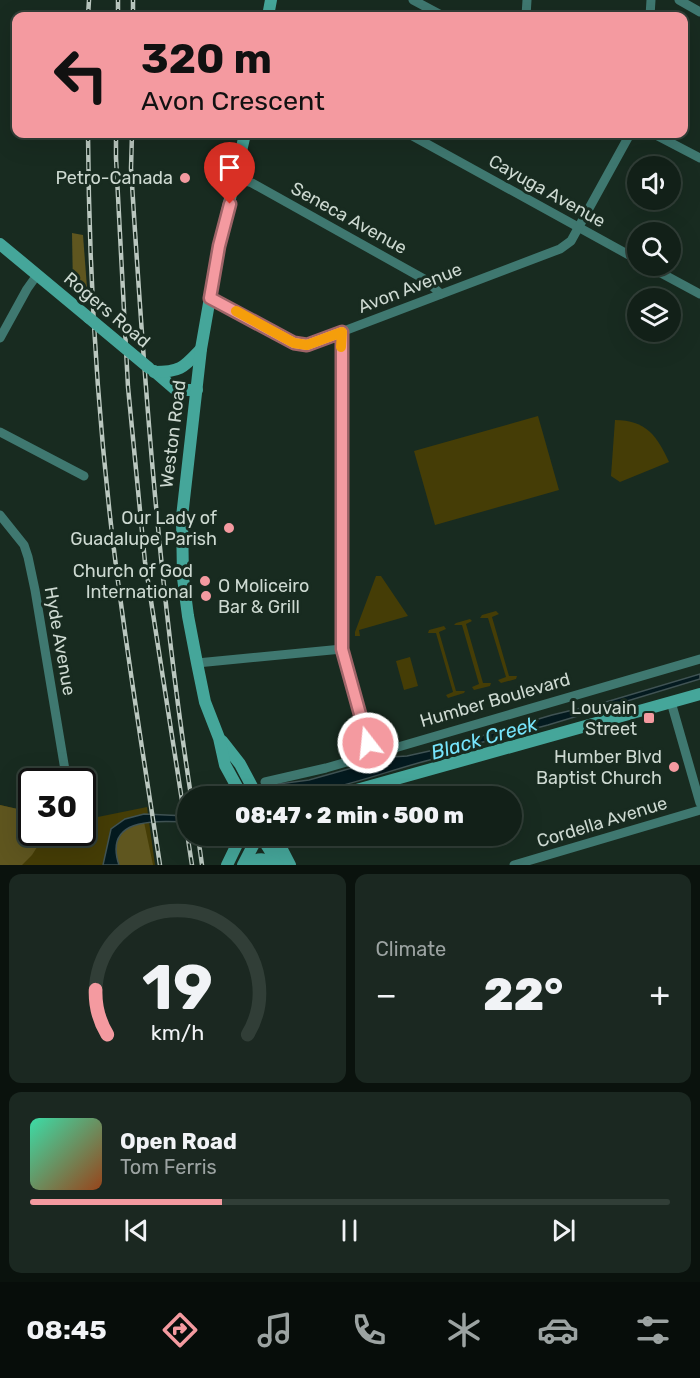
<!DOCTYPE html>
<meta charset="utf-8">
<style>
body{margin:0;font-family:Rubik,sans-serif;background:#1b2821;color:#f1f3f6;height:100vh;display:flex;flex-direction:column;font-size:22px;white-space:nowrap}
*{box-sizing:border-box;margin:0}
p{font-size:20px;color:#9ca3a2}
.icon{flex:none;width:33px;height:33px;fill:none;stroke:currentColor;stroke-width:2;stroke-linecap:round;stroke-linejoin:round}
.map{position:relative;height:865px;overflow:hidden}
.drawer{display:flex;flex-direction:column;gap:9px;padding:9px;background:#0a120d;flex:1}
.drawer>*{flex:none}
.guide{position:absolute;left:12px;top:12px;width:676px;height:126px;border-radius:12px;box-shadow:0 6px 24px #0002,0 0 0 2px #313e37;background:#f49aa0;color:#111;overflow:hidden}
.controls{position:absolute;left:627px;top:156px;display:grid;gap:12px}
.controls a{display:grid;place-items:center;width:54px;height:54px;border-radius:50%;background:#122018;box-shadow:0 6px 24px #0002,0 0 0 2px #313e37;font-size:30px}
.speed{position:absolute;left:18px;top:768px;display:flex;gap:12px;font-size:30px;font-weight:700;text-align:center}
.speed>*{display:grid;place-content:center;width:78px;height:78px;border-radius:50%;background:#122018;box-shadow:0 6px 24px #0002,0 0 0 2px #313e37;line-height:1}
.speed .limit{border:3px solid #111;border-radius:9px;background:#fff;color:#111}
.pin{position:absolute;display:grid;place-items:center;width:51px;height:51px;color:#fff;margin:-62px -26px;border-radius:50% 50% 50% 0;rotate:-45deg;box-shadow:0 0 6px #0007}
.pin .icon{rotate:45deg}
.me{position:absolute;width:66px;margin:-33px;rotate:344deg;stroke-linejoin:round;filter:drop-shadow(0 0 4px #0008)}
.turn{display:flex;align-items:center;gap:21px;height:126px;padding:0 30px;font-size:27px}
.turn .icon{width:78px;height:78px;stroke-width:2.5}
.turn b{display:block;font-size:42px;line-height:51px}
.big{font-size:45px;font-weight:800;line-height:1.1}
.drawer .widget{flex:1;display:flex;flex-direction:column;justify-content:center;gap:9px;min-width:0;padding:0 21px;border-radius:12px;background:#1b2821}
.drawer .dial{align-items:center;gap:0}
.dial svg{height:156px;overflow:visible;fill:none;stroke:#313e37;stroke-width:7;stroke-linecap:round;text-anchor:middle}
.dial text{fill:#f1f3f6;stroke:none}
.song{display:flex;align-items:center;gap:18px}
.cover{width:72px;height:72px;border-radius:9px;background:linear-gradient(135deg,hsl(160 70% 55%),hsl(20 70% 35%))}
.played{height:6px;border-radius:3px;background:linear-gradient(90deg,#f49aa0 30%,#313e37 30%)}
.keys{display:flex;justify-content:space-around;direction:ltr}
.heat{display:flex;justify-content:space-between;align-items:center;font-size:33px;direction:ltr}
.drawer .tiles{flex:1;display:grid;gap:9px;grid-template-columns:1fr 1fr}
.widget:last-child{grid-column:span 2}
.trip{position:absolute;left:177px;top:786px;width:345px;height:60px;border-radius:30px;background:#122018;box-shadow:0 6px 24px #0002,0 0 0 2px #313e37;font-weight:800;line-height:60px;text-align:center}
.tabs{display:flex;height:96px;justify-content:space-around;align-items:center;background:#070d0a;color:#9ca3a2}
.tabs .icon{width:42px;height:42px}
.tabs .on{color:#f49aa0}
.tabs b{font-size:27px;color:#f1f3f6}
.map>svg:first-child{display:block}
.green{fill:#453d06}
.forest{fill:#5f561f}
.water{fill:#041a1f;stroke:#405354;stroke-width:1.5}
.lines{fill:none;stroke-linecap:round;stroke-linejoin:round}
.street{stroke:#3f7870;stroke-width:9}
.secondary{stroke:#45a69a;stroke-width:12}
.rail-casing{stroke:#bac7bf;stroke-width:4.5}
.rail{stroke:#182b20;stroke-width:2;stroke-dasharray:7;stroke-linecap:butt}
.secondary-bridge{stroke:#45a69a;stroke-width:12}
.route-casing{stroke:#9f6468;stroke-width:15}
.route{stroke:#f49aa0;stroke-width:10}
.slow{stroke:#f59e0b;stroke-width:10}
.poi-dot{fill:#f49aa0;stroke:#182b20;stroke-width:2}
.labels{text-anchor:middle;stroke-width:6;stroke-linejoin:round;paint-order:stroke}
.poi-label{font-size:18px;fill:#cdd9d1;stroke:#182b20;text-anchor:end}
.street-label{font-size:18px;fill:#cdd9d1;stroke:#182b20}
.water-label{font-size:20px;font-style:italic;fill:#76e4fb;stroke:#182b20}
</style>
<div class="map">
<svg width="700" height="865" viewBox="0 0 700 865">
<rect width="100%" height="100%" fill="#182b20"/>
<g class="green">
<path d="M538 416 559 490 435 525 414 451Z"/>
<path d="M615 420C646 420 657 436 669 462L620 482 611 476Z"/>
<path d="M376 576H381L408 616 359 630 360 636H355V632Z"/>
<path d="M496 611 499 614 492 617 509 676H517L516 679 501 683 498 680 506 677 488 618H480L482 615Z"/>
<path d="M470 619 472 621 466 624 483 683H491L490 686 474 690 472 687 479 684 462 625H454L456 623Z"/>
<path d="M444 626 446 629 439 632 456 691H465L464 693 448 698 446 695 453 692 436 633H428L429 630Z"/>
<path d="M410 657 418 686 404 690 396 661Z"/>
<path d="M0 805 31 812 32 832H82L83 820 147 807 155 865H0Z"/>
</g>
<g class="forest">
<path d="M72 233 83 235 88 301 73 288Z"/>
<path d="M0 805 31 812 32 832 46 833 32 855 22 865H0Z"/>
<path d="M144 822 153 865H119C111 842 120 826 144 822Z"/>
</g>
<g class="water">
<path d="M700 674V679L548 725 437 754 433 759C378 773 327 796 269 796L263 786 309 780 391 757 407 756 434 750 552 715 606 702Z"/>
<path d="M144 814 187 816V822C156 821 103 817 119 865H103L111 829 125 819Z"/>
</g>
<g class="lines">
<g class="street">
<path d="M413 0 443 16"/>
<path d="M679 0 700 12"/>
<path d="M526 16 527 0"/>
<path d="M650 16 651 0"/>
<path d="M409 134 638 260"/>
<path d="M654 134 700 158"/>
<path d="M236 178 252 183 424 279 441 294"/>
<path d="M648 266 700 294"/>
<path d="M210 298 294 343 307 345 560 249 571 241 630 134"/>
<path d="M342 332V649L371 755"/>
<path d="M0 338 27 289 37 275"/>
<path d="M0 432 84 476"/>
<path d="M0 515 24 545 28 557 35 590 67 782"/>
<path d="M197 663 342 649"/>
<path d="M671 702 700 803"/>
<path d="M265 782 326 768 700 659"/>
<path d="M514 865 700 810"/>
</g>
<g class="secondary">
<path d="M268 16 271 0"/>
<path d="M0 244 89 318"/>
<path d="M154 371 176 390H197"/>
<path d="M154 372C181 372 184 367 201 349"/>
<path d="M222 741 240 764 257 796"/>
<path d="M242 796 225 765 219 738 205 702 197 663 188 616 183 578 182 517 201 349 219 246 245 134"/>
<path d="M335 796 700 694"/>
<path d="M261 836 279 865"/>
<path d="M275 836 290 865"/>
<path d="M227 865 241 836"/>
<path d="M243 865 258 836"/>
<path d="M249 865C258 856 267 859 278 865"/>
</g>
<defs>
<g id="rail">
<path d="M88 16 89 0"/>
<path d="M118 16V0"/>
<path d="M133 16V0"/>
<path d="M88 134C89 273 97 412 114 550 127 656 144 760 160 865"/>
<path d="M116 134V158L128 387 145 562 192 865"/>
<path d="M132 134 131 168C144 378 159 588 191 796"/>
<path d="M198 836 202 865"/>
</g>
</defs>
<use href="#rail" class="rail-casing"/>
<use href="#rail" class="rail"/>
<path class="secondary-bridge" d="M89 318 149 368"/>
</g>
<g class="lines">
<defs>
<path id="route" d="M230 204 219 246 210 298 294 343 307 345 342 332V649L368 743"/>
</defs>
<use href="#route" class="route-casing"/>
<use href="#route" class="route"/>
<path class="slow" d="M236 311 294 343 307 345 342 332 341 347"/>
</g>
<g class="poi-dot">
<circle cx="185" cy="178" r="6"/>
<circle cx="229" cy="528" r="6"/>
<circle cx="205" cy="581" r="6"/>
<circle cx="206" cy="596" r="6"/>
<rect x="643" y="712" width="12" height="12" rx="3"/>
<circle cx="674" cy="767" r="6"/>
</g>
<g class="labels">
<g class="poi-label">
<text x="173" y="184">Petro-Canada</text>
<text x="217" y="524">Our Lady of<tspan x="217" dy="21">Guadalupe Parish</tspan></text>
<text x="193" y="577">Church of God<tspan x="193" dy="21">International</tspan></text>
<text x="218" y="592" text-anchor="start">O Moliceiro<tspan x="218" dy="21">Bar &amp; Grill</tspan></text>
<text x="637" y="714">Louvain<tspan x="637" dy="21">Street</tspan></text>
<text x="662" y="763">Humber Blvd<tspan x="662" dy="21">Baptist Church</tspan></text>
</g>
<g class="street-label">
<text transform="translate(547 191) rotate(29)" y="6">Cayuga Avenue</text>
<text transform="translate(349 218) rotate(29)" y="6">Seneca Avenue</text>
<text transform="translate(410 288) rotate(-21)" y="6">Avon Avenue</text>
<text transform="translate(107 310) rotate(40)" y="6">Rogers Road</text>
<text transform="translate(173 434) rotate(-83)" y="6">Weston Road</text>
<text transform="translate(60 641) rotate(80)" y="6">Hyde Avenue</text>
<text transform="translate(495 700) rotate(-16)" y="6">Humber Boulevard</text>
<text transform="translate(602 822) rotate(-17)" y="6">Cordella Avenue</text>
</g>
<g class="water-label">
<text transform="translate(484 738) rotate(-16)" y="7">Black Creek</text>
</g>
</g>
</svg>
<div class="controls">
<a><svg class="icon" aria-label="sound" viewBox="0 0 24 24"><path d="M4 9h4l5-4v14l-5-4H4zM17 9q2 3 0 6"/></svg></a>
<a><svg class="icon" aria-label="search" viewBox="0 0 24 24"><circle cx="10" cy="10" r="6"/><path d="M15 15l6 6"/></svg></a>
<a><svg class="icon" aria-label="layers" viewBox="0 0 24 24"><path d="M12 4l9 5-9 5-9-5zM3 14l9 5 9-5"/></svg></a>
</div>
<div class="speed"><div class="limit">30</div></div>
<div class="pin" style="left:230px;top:204px;background:#d93025"><svg class="icon" aria-label="arrive" viewBox="0 0 24 24"><path d="M6 21V4h12l-3 4 3 4H6"/></svg></div>
<svg class="me" style="left:368px;top:743px" viewBox="-20 -20 40 40"><circle r="17" fill="#f49aa0" stroke="#fff" stroke-width="3"/><path d="M0-11L8 9 0 5-8 9z" fill="#fff"/></svg>
<div class="trip">08:47 · 2 min · 500 m</div>
<div class="guide">
<div class="turn"><svg class="icon" aria-label="left" viewBox="0 0 24 24"><path d="M17 20v-9H6M10 6l-5 5 5 5"/></svg><div><b>320 m</b>Avon Crescent</div></div>
</div>
</div>
<section class="drawer">
<div class="tiles">
<div class="widget dial"><svg viewBox="0 0 100 80">
<path d="M14 69A42 42 0 1 1 86 69"/>
<path d="M14 69A42 42 0 0 1 8 46" stroke="#f49aa0"/>
<text x="50" y="56" font-size="32" font-weight="700">19</text>
<text x="50" y="72" font-size="11">km/h</text>
</svg></div>
<div class="widget"><p>Climate</p>
<div class="heat"><a>−</a><b class="big">22°</b><a>+</a></div>
</div>
<div class="widget">
<div class="song"><i class="cover"></i><div><b>Open Road</b><p>Tom Ferris</p></div></div>
<div class="played"></div>
<div class="keys"><svg class="icon" aria-label="previous" viewBox="0 0 24 24"><path d="M18 5L8 12l10 7zM5 5v14"/></svg><svg class="icon" aria-label="pause" viewBox="0 0 24 24"><path d="M8 5v14M16 5v14"/></svg><svg class="icon" aria-label="next" viewBox="0 0 24 24"><path d="M6 5l10 7-10 7zM19 5v14"/></svg></div>
</div>
</div>
</section>
<nav class="tabs">
<b>08:45</b>
<svg class="icon on" aria-label="directions" viewBox="0 0 24 24"><path d="M12 3l9 9-9 9-9-9zM9 14v-3h6M13 9l2 2-2 2"/></svg>
<svg class="icon" aria-label="music" viewBox="0 0 24 24"><path d="M9 18V5l10-2v13"/><circle cx="6" cy="18" r="3"/><circle cx="16" cy="16" r="3"/></svg>
<svg class="icon" aria-label="phone" viewBox="0 0 24 24"><path d="M5 4h4l2 5-3 2q2 4 5 5l2-3 5 2v4C11 20 4 13 5 4z"/></svg>
<svg class="icon" aria-label="climate" viewBox="0 0 24 24"><path d="M12 3v18M4 7l16 10M4 17L20 7"/></svg>
<svg class="icon" aria-label="car" viewBox="0 0 24 24"><path d="M5 17H2v-5l4-1 3-4h7l3 4 3 1v5h-3M9 17h6M6 11h13"/><circle cx="7" cy="17" r="2"/><circle cx="17" cy="17" r="2"/></svg>
<svg class="icon" aria-label="filters" viewBox="0 0 24 24"><path d="M4 7h16M4 17h16"/><circle cx="9" cy="7" r="2"/><circle cx="15" cy="17" r="2"/></svg>
</nav>
